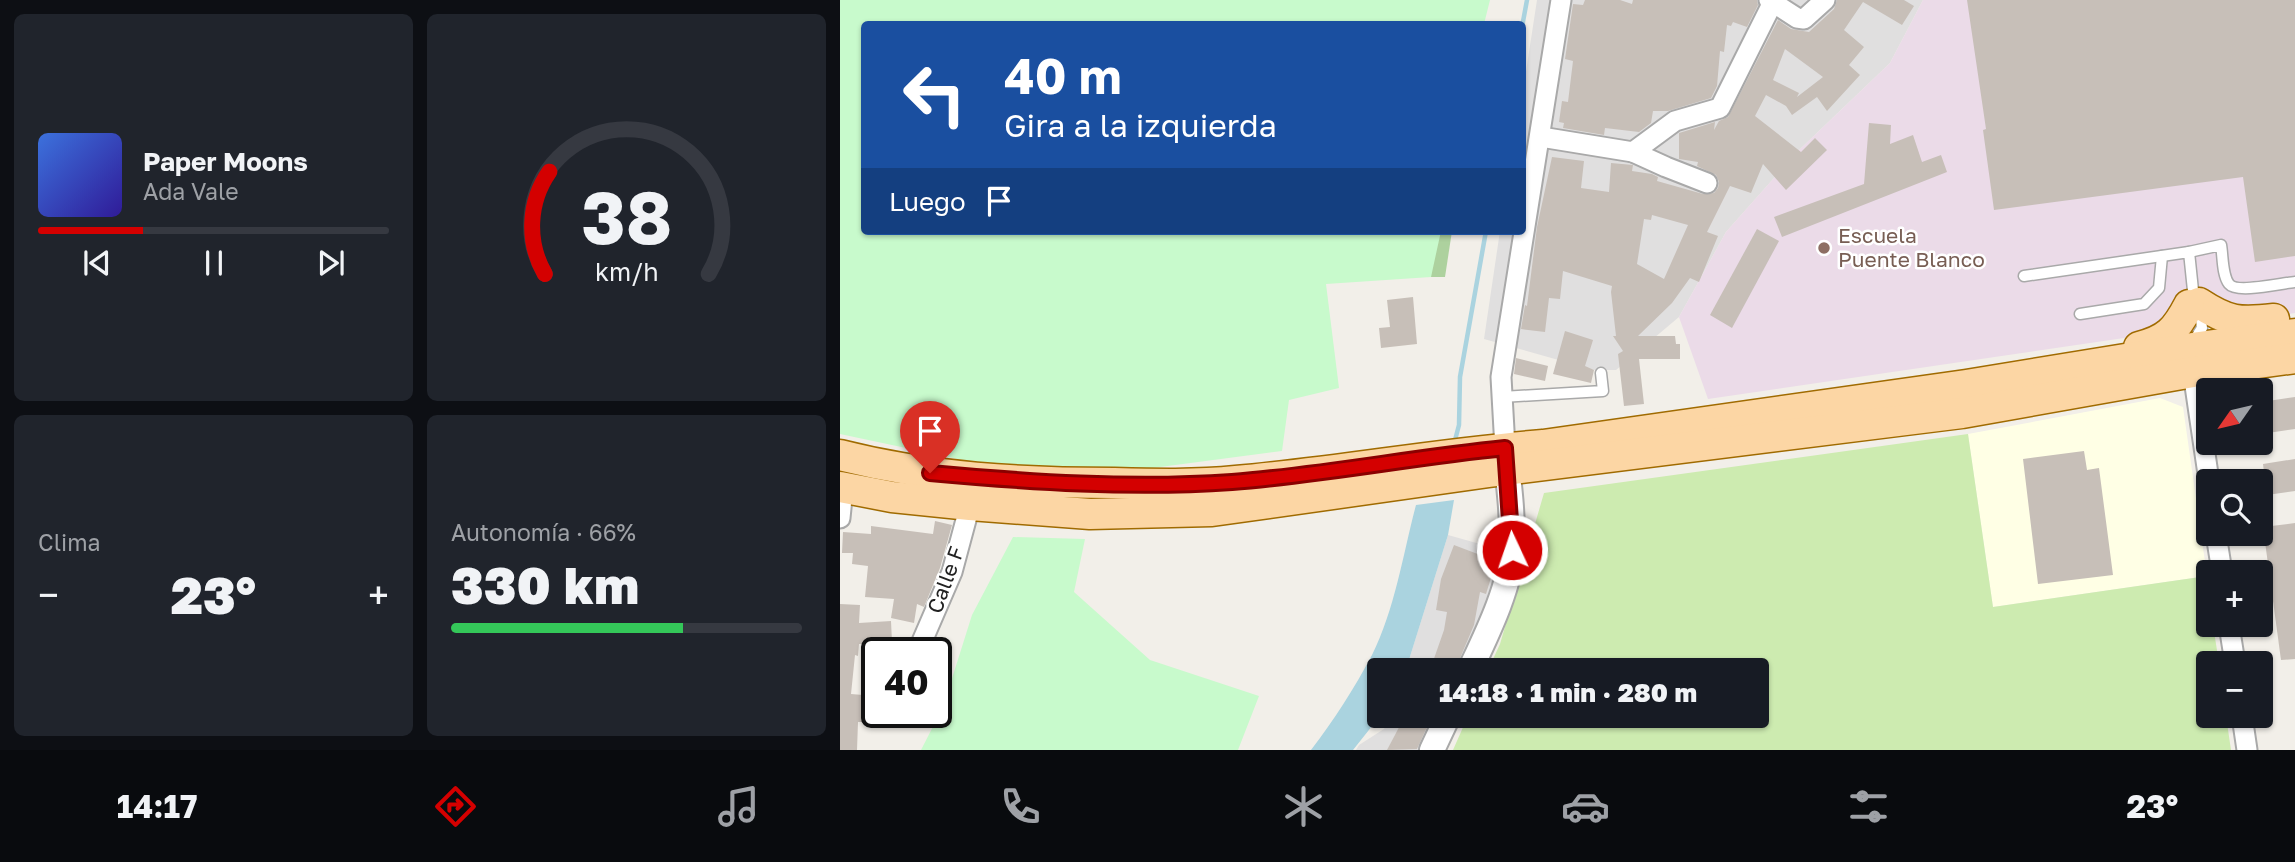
<!DOCTYPE html>
<html lang="es">
<meta charset="utf-8">
<style>
body{margin:0;font-family:"Golos Text",sans-serif;background:#20242c;color:#f1f3f6;height:100vh;display:flex;flex-direction:column;font-size:26px;white-space:nowrap}
*{box-sizing:border-box;margin:0}
p{font-size:23px;color:#9ea1a6}
.icon{flex:none;width:38px;height:38px;fill:none;stroke:currentColor;stroke-width:2;stroke-linecap:round;stroke-linejoin:round}
.map{position:relative;flex:1;overflow:hidden}
.panel{display:flex;flex-direction:column;gap:14px;padding:14px;background:#0d0f14;width:840px}
.panel>*{flex:none}
.banner{position:absolute;left:21px;top:21px;width:665px;height:214px;border-radius:7px;box-shadow:0 2px 5px #0004;background:#1a4fa0;color:#fff;overflow:hidden}
.needle{width:46px;rotate:236deg}
.buttons{position:absolute;left:1356px;top:378px;display:grid;gap:14px}
.buttons a{display:grid;place-items:center;width:77px;height:77px;border-radius:7px;background:#171b24;box-shadow:0 2px 5px #0004;font-size:35px}
.speed{position:absolute;left:21px;top:637px;display:flex;gap:14px;font-size:35px;font-weight:700;text-align:center}
.speed>*{display:grid;place-content:center;width:91px;height:91px;border-radius:50%;background:#171b24;box-shadow:0 2px 5px #0004;line-height:1}
.speed .limit{border:4px solid #111;border-radius:10px;background:#fff;color:#111}
.pin{position:absolute;display:grid;place-items:center;width:60px;height:60px;color:#fff;margin:-72px -30px;border-radius:50% 50% 50% 0;rotate:-45deg;box-shadow:0 0 7px #0007}
.pin .icon{rotate:45deg}
.me{position:absolute;width:77px;margin:-38px;rotate:357deg;stroke-linejoin:round;filter:drop-shadow(0 0 5px #0008)}
.turn{display:flex;align-items:center;gap:24px;height:147px;padding:0 28px;font-size:32px}
.turn .icon{width:91px;height:91px;stroke-width:2.5}
.turn b{display:block;font-size:49px;line-height:60px}
.then{display:flex;align-items:center;height:66px;padding:0 28px;background:#0003;gap:14px;font-size:26px}
.big{font-size:52px;font-weight:800;line-height:1.1}
.panel .widget{flex:1;display:flex;flex-direction:column;justify-content:center;gap:10px;min-width:0;padding:0 24px;border-radius:10px;background:#20242c}
.panel .dial{align-items:center;gap:0}
.dial svg{height:182px;overflow:visible;fill:none;stroke:#363941;stroke-width:7;stroke-linecap:round;text-anchor:middle}
.dial text{fill:#f1f3f6;stroke:none}
.song{display:flex;align-items:center;gap:21px}
.cover{width:84px;height:84px;border-radius:10px;background:linear-gradient(135deg,hsl(220 70% 55%),hsl(250 70% 35%))}
.played{height:7px;border-radius:4px;background:linear-gradient(90deg,#d40000 30%,#363941 30%)}
.keys{display:flex;justify-content:space-around;direction:ltr}
.heat{display:flex;justify-content:space-between;align-items:center;font-size:38px;direction:ltr}
.charge{height:10px;border-radius:5px;background:linear-gradient(90deg,#34c759 66%,#363941 0)}
.panel .tiles{flex:1;display:grid;gap:14px;grid-template-columns:repeat(2,1fr)}
.trip{position:absolute;left:527px;top:658px;width:402px;height:70px;border-radius:7px;background:#171b24;box-shadow:0 2px 5px #0004;font-weight:800;line-height:70px;text-align:center}
.tab-bar{display:flex;height:112px;justify-content:space-around;align-items:center;background:#090b0e;color:#9ea1a6}
.tab-bar .icon{width:49px;height:49px}
.tab-bar .selected{color:#d40000}
.tab-bar b{font-size:32px;color:#f1f3f6}
main{display:flex;flex:1;min-height:0}
.map>svg:first-child{display:block}
.residential{fill:#e0dfdf}
.industrial{fill:#ebdbe8}
.education{fill:#ffffe5}
.grass{fill:#cdebb0}
.forest{fill:#add19e}
.park{fill:#c8facc}
.water{fill:#aad3df}
.lines{fill:none;stroke-linecap:round;stroke-linejoin:round}
.stream{stroke:#aad3df;stroke-width:4.5}
.building{fill:#c7bfb8;fill-rule:evenodd}
.service-casing{stroke:#a9a9a9;stroke-width:13}
.minor-casing{stroke:#a9a9a9;stroke-width:23}
.tertiary-casing{stroke:#a9a9a9;stroke-width:28}
.primary-casing{stroke:#a06b00;stroke-width:33}
.service{stroke:#fff;stroke-width:10}
.minor{stroke:#fff;stroke-width:19}
.tertiary{stroke:#fff;stroke-width:24}
.primary{stroke:#fcd6a4;stroke-width:30}
.route-casing{stroke:#8a0000;stroke-width:18}
.route{stroke:#d40000;stroke-width:12}
.education-dot{fill:#8d6e63;stroke:#fff;stroke-width:2.5}
.labels{text-anchor:middle;stroke-width:5;stroke-linejoin:round;paint-order:stroke}
.education-label{font-size:21px;fill:#785e54;stroke:#fff;text-anchor:start}
.street-label{font-size:21px;fill:#222;stroke:#fff}
</style>
<main>
<section class="panel">
<div class="tiles">
<div class="widget">
<div class="song"><i class="cover"></i><div><b>Paper Moons</b><p>Ada Vale</p></div></div>
<div class="played"></div>
<div class="keys"><svg class="icon" aria-label="previous" viewBox="0 0 24 24"><path d="M18 5L8 12l10 7zM5 5v14"/></svg><svg class="icon" aria-label="pause" viewBox="0 0 24 24"><path d="M8 5v14M16 5v14"/></svg><svg class="icon" aria-label="next" viewBox="0 0 24 24"><path d="M6 5l10 7-10 7zM19 5v14"/></svg></div>
</div>
<div class="widget dial"><svg viewBox="0 0 100 80">
<path d="M14 69A42 42 0 1 1 86 69"/>
<path d="M14 69A42 42 0 0 1 16 24" stroke="#d40000"/>
<text x="50" y="56" font-size="32" font-weight="700">38</text>
<text x="50" y="72" font-size="11">km/h</text>
</svg></div>
<div class="widget"><p>Clima</p>
<div class="heat"><a>−</a><b class="big">23°</b><a>+</a></div>
</div>
<div class="widget"><p>Autonomía · 66%</p><b class="big">330 km</b><div class="charge"></div></div>
</div>
</section>
<div class="map">
<svg width="1455" height="750" viewBox="0 0 1455 750">
<rect width="100%" height="100%" fill="#f2efe9"/>
<g class="residential">
<path d="M697 0H1083L1050 63 957 152 886 232 839 317 776 370H754L644 339 660 231H682L683 91Z"/>
<path d="M608 535 665 551 631 670H578L579 667 568 663Z"/>
<path d="M552 716H611L596 750H516L519 745 544 729Z"/>
</g>
<path class="industrial" d="M1083 0H1455V313L868 399 839 317 886 232 957 152 1050 63Z"/>
<path class="education" d="M1320 398 1343 407 1367 576 1153 607 1128 434Z"/>
<path class="grass" d="M1128 434 1153 607 1367 576 1368 625H1373L1379 663H1368V716H1386L1391 750H613L628 716H917V670H648L660 644 704 493Z"/>
<path class="forest" d="M593 231H612L605 277H591Z"/>
<g class="park">
<path d="M0 0H650L644 24H24V231H601L591 277 486 284 499 388 449 400 442 451 267 474 165 469 0 434Z"/>
<path d="M173 537 245 539 234 592 310 660 419 696 398 750H81L103 707 132 615Z"/>
</g>
<path class="water" d="M614 500 608 535 568 663 564 670H539L540 716 513 750H471C494 720 514 689 532 655 555 609 563 554 576 505Z"/>
<g class="lines">
<g class="stream">
<path d="M682 27 687 0"/>
<path d="M614 444 619 425 620 377 646 231"/>
</g>
</g>
<g class="building">
<path d="M745 0H780L792 4 793 0H917L918 5 907 27 893 22 891 26 887 25 884 52 880 51 877 86 871 98 828 111H813L811 123 799 132 765 128 764 135 723 128 724 123 719 122 722 101 728 102 733 61 725 59 733 4 743 5Z"/>
<path d="M997 0H1064L1074 6 1062 25 1023 2 1004 30 1024 47 1009 65 1020 75 987 111 977 97 952 115 946 106 926 95 915 116 961 152 975 138 987 150 946 190 923 164 911 193 890 186 867 232 878 236 859 282 850 278 832 303 798 336H835L836 344H840V359H799L804 404 784 406 778 354 783 351 773 336H776L771 292 772 286 723 271 720 299 709 298 705 332 681 329 685 305 687 306 697 227 712 157 744 161 741 188 769 192 771 163 793 165 792 171 812 174 818 177 817 181 863 194 874 193 878 188 879 182 876 175 857 166 858 162 839 159V133L875 122 874 130 879 121 888 117 938 20 951 29 969 32 994 9ZM945 49 983 77 957 97 959 93 933 80ZM812 215 848 225 824 279 797 264 804 219 811 220Z"/>
<path d="M1127 0H1455V256L1415 262 1403 177 1154 210 1143 130 1146 129Z"/>
<path d="M1029 123 1051 125 1050 144 1073 135 1082 162 1101 155 1107 172 942 237 934 217 1024 184Z"/>
<path d="M917 229 939 241 892 328 870 315Z"/>
<path d="M573 297 577 344 541 348 539 328 550 327 547 300Z"/>
<path d="M725 331 753 340 745 366 754 370 751 383 713 374Z"/>
<path d="M676 358 708 366 705 381 674 374Z"/>
<path d="M1455 397V429L1421 434V402Z"/>
<path d="M1244 451 1247 470 1259 468 1273 575 1198 584 1183 459Z"/>
<path d="M1455 459V491L1427 495 1423 464Z"/>
<path d="M95 521 112 525 100 568 84 607 77 604 74 623 51 618 54 599 25 597 28 566 12 564 13 553H2L3 532 31 534V526L93 534Z"/>
<path d="M1455 523V659L1441 660 1423 527Z"/>
<path d="M614 545 656 561 646 594 640 592 634 625 615 670H590L604 630 607 612 596 610 601 579Z"/>
<path d="M0 604 20 605 19 623 51 621 52 642 19 644 18 656 15 655 11 694 23 695 22 722H18L17 750H0Z"/>
<path d="M565 716H592L577 749 547 750Z"/>
</g>
<g class="lines">
<defs>
<g id="service">
<path d="M1349 252 1381 245C1383 256 1382 275 1389 284 1397 294 1442 283 1455 282"/>
<path d="M1184 276 1349 252 1354 300 1359 303 1362 328 1358 334V343"/>
<path d="M1240 314 1304 304 1319 288 1322 256"/>
<path d="M662 397 763 391 761 373"/>
</g>
<g id="minor">
<path d="M929 0 957 18 964 19 985 0"/>
<path d="M701 137 793 152 835 121 880 108 934 0"/>
<path d="M793 152 826 167 867 183"/>
<path d="M1356 361 1353 372 1369 481"/>
<path d="M665 448 661 377 721 0"/>
<path d="M0 518 3 488"/>
<path d="M1376 534 1382 572"/>
<path d="M1389 625 1395 663"/>
<path d="M77 653 112 572 130 505"/>
<path d="M1402 716 1407 750"/>
</g>
<g id="tertiary">
<path d="M630 670C646 636 671 586 672 548 673 516 669 483 665 451"/>
<path d="M592 750 608 716"/>
</g>
<g id="primary">
<path d="M1359 303C1388 322 1399 323 1434 319"/>
<path d="M1299 347C1327 340 1336 330 1349 305"/>
<path d="M0 455C90 478 182 483 274 483 315 484 356 485 396 481 499 472 600 453 703 445L1126 385 1359 347 1455 334"/>
<path d="M0 487 52 497 130 505 250 514 372 511 649 472 1122 413 1353 372 1455 358"/>
</g>
</defs>
<use href="#service" class="service-casing"/>
<use href="#minor" class="minor-casing"/>
<use href="#tertiary" class="tertiary-casing"/>
<use href="#primary" class="primary-casing"/>
<use href="#service" class="service"/>
<use href="#minor" class="minor"/>
<use href="#tertiary" class="tertiary"/>
<use href="#primary" class="primary"/>
</g>
<g class="lines">
<defs>
<path id="route" d="M90 473C190 482 291 489 392 482 483 475 574 457 665 448L672 550"/>
</defs>
<use href="#route" class="route-casing"/>
<use href="#route" class="route"/>
</g>
<circle class="education-dot" cx="984" cy="248" r="7"/>
<g class="labels">
<g class="education-label">
<text x="998" y="243">Escuela<tspan x="998" dy="24">Puente Blanco</tspan></text>
</g>
<g class="street-label">
<text transform="translate(106 580) rotate(-70)" y="7">Calle F</text>
</g>
</g>
</svg>
<div class="buttons">
<a><svg class="needle" viewBox="-14 -14 28 28"><path d="M0-13l5 13h-10z" fill="#e53935"/><path d="M0 13l5-13h-10z" fill="#9ea1a6"/></svg></a>
<a><svg class="icon" aria-label="search" viewBox="0 0 24 24"><circle cx="10" cy="10" r="6"/><path d="M15 15l6 6"/></svg></a>
<a>+</a>
<a>−</a>
</div>
<div class="speed"><div class="limit">40</div></div>
<div class="pin" style="left:90px;top:473px;background:#d93025"><svg class="icon" aria-label="arrive" viewBox="0 0 24 24"><path d="M6 21V4h12l-3 4 3 4H6"/></svg></div>
<svg class="me" style="left:672px;top:550px" viewBox="-20 -20 40 40"><circle r="17" fill="#d40000" stroke="#fff" stroke-width="3"/><path d="M0-11L8 9 0 5-8 9z" fill="#fff"/></svg>
<div class="trip">14:18 · 1 min · 280 m</div>
<div class="banner">
<div class="turn"><svg class="icon" aria-label="left" viewBox="0 0 24 24"><path d="M17 20v-9H6M10 6l-5 5 5 5"/></svg><div><b>40 m</b>Gira a la izquierda</div></div>
<div class="then">Luego<svg class="icon" aria-label="arrive" viewBox="0 0 24 24"><path d="M6 21V4h12l-3 4 3 4H6"/></svg></div>
</div>
</div>
</main>
<nav class="tab-bar">
<b>14:17</b>
<svg class="icon selected" aria-label="directions" viewBox="0 0 24 24"><path d="M12 3l9 9-9 9-9-9zM9 14v-3h6M13 9l2 2-2 2"/></svg>
<svg class="icon" aria-label="music" viewBox="0 0 24 24"><path d="M9 18V5l10-2v13"/><circle cx="6" cy="18" r="3"/><circle cx="16" cy="16" r="3"/></svg>
<svg class="icon" aria-label="phone" viewBox="0 0 24 24"><path d="M5 4h4l2 5-3 2q2 4 5 5l2-3 5 2v4C11 20 4 13 5 4z"/></svg>
<svg class="icon" aria-label="climate" viewBox="0 0 24 24"><path d="M12 3v18M4 7l16 10M4 17L20 7"/></svg>
<svg class="icon" aria-label="car" viewBox="0 0 24 24"><path d="M5 17H2v-5l4-1 3-4h7l3 4 3 1v5h-3M9 17h6M6 11h13"/><circle cx="7" cy="17" r="2"/><circle cx="17" cy="17" r="2"/></svg>
<svg class="icon" aria-label="filters" viewBox="0 0 24 24"><path d="M4 7h16M4 17h16"/><circle cx="9" cy="7" r="2"/><circle cx="15" cy="17" r="2"/></svg>
<b>23°</b>
</nav>
